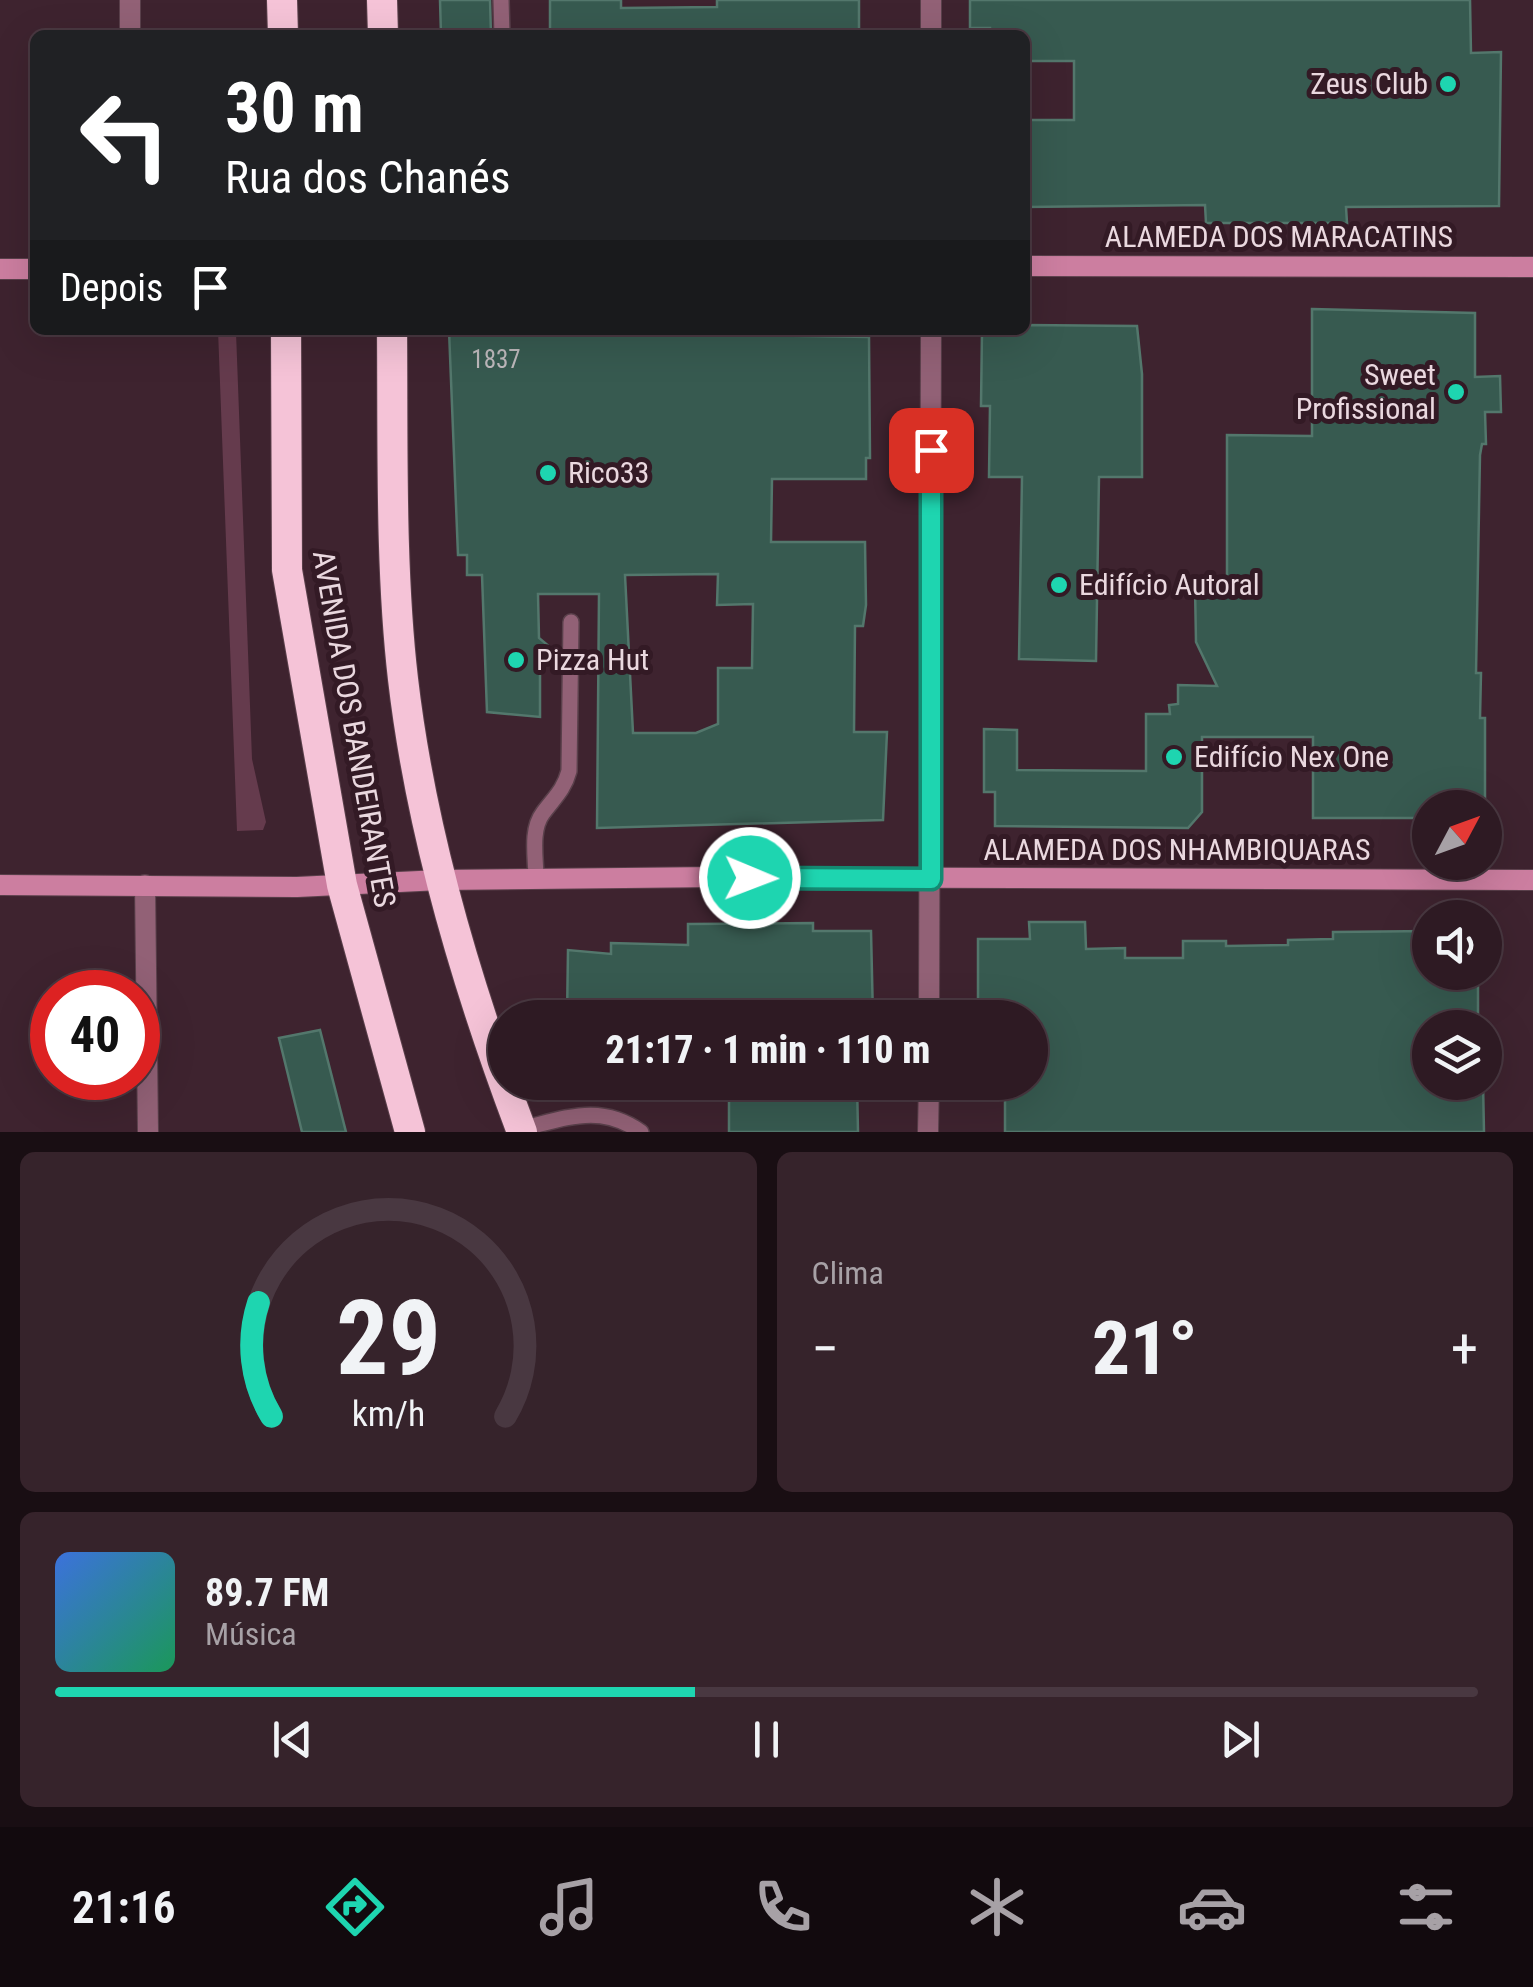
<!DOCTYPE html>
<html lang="pt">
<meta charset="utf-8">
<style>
body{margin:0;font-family:"Roboto Condensed",sans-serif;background:#36232b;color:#f1f3f6;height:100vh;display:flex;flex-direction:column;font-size:38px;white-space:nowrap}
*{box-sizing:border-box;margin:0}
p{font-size:32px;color:#a7a1a6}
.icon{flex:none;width:55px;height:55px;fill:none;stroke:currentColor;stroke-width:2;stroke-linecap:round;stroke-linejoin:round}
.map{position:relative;height:1132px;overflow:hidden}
.side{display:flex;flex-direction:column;gap:20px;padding:20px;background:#190e13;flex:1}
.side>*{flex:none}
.guide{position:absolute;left:30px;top:30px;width:1000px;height:305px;border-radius:15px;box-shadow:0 10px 40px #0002,0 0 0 2px #493841;background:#202124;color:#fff;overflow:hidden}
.needle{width:65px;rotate:49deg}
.tools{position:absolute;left:1412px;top:790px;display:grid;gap:20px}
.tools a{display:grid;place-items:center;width:90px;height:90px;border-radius:50%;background:#2e1a23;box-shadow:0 10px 40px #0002,0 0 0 2px #493841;font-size:50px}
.speed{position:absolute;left:30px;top:970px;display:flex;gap:20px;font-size:50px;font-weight:700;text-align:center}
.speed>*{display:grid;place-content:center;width:130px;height:130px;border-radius:50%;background:#2e1a23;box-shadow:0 10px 40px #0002,0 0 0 2px #493841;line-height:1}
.speed .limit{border:15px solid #d22;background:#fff;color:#111}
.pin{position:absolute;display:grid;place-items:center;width:85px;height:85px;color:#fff;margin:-42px;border-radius:20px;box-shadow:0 5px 15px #0006}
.me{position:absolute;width:110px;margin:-55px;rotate:91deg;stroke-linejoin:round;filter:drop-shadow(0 0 8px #0008)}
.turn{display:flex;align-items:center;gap:35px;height:210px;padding:0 30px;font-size:45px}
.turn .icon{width:130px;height:130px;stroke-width:2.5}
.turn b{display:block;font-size:70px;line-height:85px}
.then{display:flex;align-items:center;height:95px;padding:0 30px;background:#0003;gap:20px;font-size:38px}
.big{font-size:75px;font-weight:800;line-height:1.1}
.side .tile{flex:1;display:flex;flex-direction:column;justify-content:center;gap:15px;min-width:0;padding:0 35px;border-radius:15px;background:#36232b}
.side .dial{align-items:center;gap:0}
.dial svg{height:260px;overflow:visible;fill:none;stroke:#493841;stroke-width:7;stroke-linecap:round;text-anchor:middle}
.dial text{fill:#f1f3f6;stroke:none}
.song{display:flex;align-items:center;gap:30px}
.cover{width:120px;height:120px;border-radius:15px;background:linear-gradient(135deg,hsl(220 70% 55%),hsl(150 70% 35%))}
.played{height:10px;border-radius:5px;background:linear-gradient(90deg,#1ed5b0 45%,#493841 45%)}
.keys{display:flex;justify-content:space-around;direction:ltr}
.heat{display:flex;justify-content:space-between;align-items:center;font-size:55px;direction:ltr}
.side .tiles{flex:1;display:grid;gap:20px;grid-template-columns:1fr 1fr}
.tile:last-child{grid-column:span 2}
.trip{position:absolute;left:488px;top:1000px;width:560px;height:100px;border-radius:50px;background:#2e1a23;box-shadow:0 10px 40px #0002,0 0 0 2px #493841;font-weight:800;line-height:100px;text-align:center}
.tab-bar{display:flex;height:160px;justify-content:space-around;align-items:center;background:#120a0e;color:#a7a1a6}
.tab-bar .icon{width:70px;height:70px}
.tab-bar .active{color:#1ed5b0}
.tab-bar b{font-size:45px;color:#f1f3f6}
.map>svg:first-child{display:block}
.green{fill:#653b4d}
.building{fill:#375a50;stroke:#53776c;stroke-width:2.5;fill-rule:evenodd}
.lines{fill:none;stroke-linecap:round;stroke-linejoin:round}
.lane-casing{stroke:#5a404b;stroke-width:18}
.street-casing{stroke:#5a404b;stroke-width:22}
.secondary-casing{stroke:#5a404b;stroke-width:22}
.highway-casing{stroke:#5a404b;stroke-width:32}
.lane{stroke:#926176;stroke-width:15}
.street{stroke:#926176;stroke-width:20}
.secondary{stroke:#cc7ea0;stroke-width:20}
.highway{stroke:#f5c3d7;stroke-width:30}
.route-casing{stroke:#148a72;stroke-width:25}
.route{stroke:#1ed5b0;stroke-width:18}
.poi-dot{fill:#1ed5b0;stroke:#331a25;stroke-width:4}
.labels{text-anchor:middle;stroke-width:10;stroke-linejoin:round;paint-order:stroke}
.number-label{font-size:25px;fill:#bdb8bb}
.poi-label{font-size:30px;fill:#ead8df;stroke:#331a25;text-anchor:start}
.street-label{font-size:30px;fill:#ead8df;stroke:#331a25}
</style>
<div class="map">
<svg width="1533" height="1132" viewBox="0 0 1533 1132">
<rect width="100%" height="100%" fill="#3e232f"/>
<path class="green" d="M218 330 236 332 252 759 266 822 263 830 237 831Z"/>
<g class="building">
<path d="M440 0H490L491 35H441Z"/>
<path d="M550 0H621V8L717 7V0H859V35H550Z"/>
<path d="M970 0H1470L1471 53 1501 52 1499 206 1346 207 1347 223H1206L1205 205 1025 207V120H1074V61H1025V35H990V28H970Z"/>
<path d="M1312 309 1475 313V377L1500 376 1501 412H1485L1486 444H1482L1480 455 1476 673H1481L1480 718H1485V805L1430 808V818H1313V737H1202V812L1188 828 995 826V792H984V729L1017 730V770L1146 771V714H1170L1169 705 1178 704V685L1217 686 1196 642 1195 587 1227 588V435L1312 436Z"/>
<path d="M1025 325 1137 326 1142 374V477H1099L1096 661 1019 659 1022 477H989L990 406H981L982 330H1025Z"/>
<path d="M449 330H686V334L869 337 870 458H866V479H772L771 542H865L866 605 863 626H855L854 732H887L883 820 597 828 599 594H538L539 638 556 652 540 668V717L487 712 482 575H467V555H458ZM718 574 717 605 753 604 752 668H718V724L696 733H633L625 575Z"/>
<path d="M1029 922H1085L1086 949 1125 948V958H1183V941H1226V946L1288 945V940L1333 939V932L1430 931V972H1478V1028H1430V1082H1483L1484 1132H1005V1082H1030V1018H978V939H1030Z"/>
<path d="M813 923V931H871L873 1018H567L568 950 611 954V943L688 945V924Z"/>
<path d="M320 1030 346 1132H302L279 1038Z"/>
<path d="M729 1082H857L858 1132H729Z"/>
</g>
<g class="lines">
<defs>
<g id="lane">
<path d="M501 0 502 35"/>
<path d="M536 879C536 859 530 830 543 813 554 798 564 790 569 771L571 622"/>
<path d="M521 1129C567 1118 600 1103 641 1132"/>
</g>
<g id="street">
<path d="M130 0V35"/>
<path d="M931 35V0"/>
<path d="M145 885 148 1132"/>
<path d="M929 1018 931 330"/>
<path d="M928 1132 929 1082"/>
</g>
<g id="secondary">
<path d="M1025 266 1533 267"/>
<path d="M0 269H35"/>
<path d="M0 885 297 887 440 880 716 877 1533 880"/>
</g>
<g id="highway">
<path d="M282 0 283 35"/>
<path d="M382 0 383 35"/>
<path d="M286 330 287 570 342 885 410 1132"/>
<path d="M392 330C393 442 390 567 403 679 421 834 467 987 522 1132"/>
</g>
</defs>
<use href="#lane" class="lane-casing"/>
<use href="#street" class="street-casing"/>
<use href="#secondary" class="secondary-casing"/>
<use href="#highway" class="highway-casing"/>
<use href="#lane" class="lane"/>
<use href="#street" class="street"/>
<use href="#secondary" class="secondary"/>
<use href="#highway" class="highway"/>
</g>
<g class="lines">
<defs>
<path id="route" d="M750 878 931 879V450"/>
</defs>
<use href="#route" class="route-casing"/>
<use href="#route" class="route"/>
</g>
<g class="poi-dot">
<circle cx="1448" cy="84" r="10"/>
<circle cx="1456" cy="392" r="10"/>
<circle cx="548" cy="473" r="10"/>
<circle cx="1059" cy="585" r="10"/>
<circle cx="516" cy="660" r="10"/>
<circle cx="1174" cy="757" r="10"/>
</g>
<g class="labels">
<g class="number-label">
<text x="496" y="368">1837</text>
</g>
<g class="poi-label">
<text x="1428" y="94" text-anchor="end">Zeus Club</text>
<text x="1436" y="385" text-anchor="end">Sweet<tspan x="1436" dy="34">Profissional</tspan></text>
<text x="568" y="483">Rico33</text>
<text x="1079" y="595">Edifício Autoral</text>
<text x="536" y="670">Pizza Hut</text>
<text x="1194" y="767">Edifício Nex One</text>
</g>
<g class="street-label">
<text x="1279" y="247">ALAMEDA DOS MARACATINS</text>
<text transform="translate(354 729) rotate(80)" y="10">AVENIDA DOS BANDEIRANTES</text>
<text x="1177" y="860">ALAMEDA DOS NHAMBIQUARAS</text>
</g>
</g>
</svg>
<div class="tools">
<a><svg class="needle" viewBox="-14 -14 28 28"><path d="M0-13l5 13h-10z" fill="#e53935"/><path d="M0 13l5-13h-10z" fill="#a7a1a6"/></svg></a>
<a><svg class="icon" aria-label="sound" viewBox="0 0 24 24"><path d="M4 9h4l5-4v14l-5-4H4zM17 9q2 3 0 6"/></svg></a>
<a><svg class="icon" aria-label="layers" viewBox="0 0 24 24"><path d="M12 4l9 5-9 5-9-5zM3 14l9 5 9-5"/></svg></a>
</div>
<div class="speed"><div class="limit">40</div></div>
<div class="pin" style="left:931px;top:450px;background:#d93025"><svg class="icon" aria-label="arrive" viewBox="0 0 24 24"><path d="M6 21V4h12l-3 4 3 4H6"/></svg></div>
<svg class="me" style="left:750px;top:878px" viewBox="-20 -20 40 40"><circle r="17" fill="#1ed5b0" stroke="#fff" stroke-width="3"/><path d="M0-11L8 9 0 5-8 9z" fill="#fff"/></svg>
<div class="trip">21:17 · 1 min · 110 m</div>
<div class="guide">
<div class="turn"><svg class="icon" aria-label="left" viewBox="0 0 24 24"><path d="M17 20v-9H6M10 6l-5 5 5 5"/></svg><div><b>30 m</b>Rua dos Chanés</div></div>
<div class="then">Depois<svg class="icon" aria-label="arrive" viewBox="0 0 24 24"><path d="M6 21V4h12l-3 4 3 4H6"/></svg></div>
</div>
</div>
<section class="side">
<div class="tiles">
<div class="tile dial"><svg viewBox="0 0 100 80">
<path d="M14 69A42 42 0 1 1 86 69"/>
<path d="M14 69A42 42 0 0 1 10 34" stroke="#1ed5b0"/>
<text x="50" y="56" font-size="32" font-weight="700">29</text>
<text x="50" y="72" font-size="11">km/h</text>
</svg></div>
<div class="tile"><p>Clima</p>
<div class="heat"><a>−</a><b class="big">21°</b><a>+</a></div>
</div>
<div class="tile">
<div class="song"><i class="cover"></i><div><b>89.7 FM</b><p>Música</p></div></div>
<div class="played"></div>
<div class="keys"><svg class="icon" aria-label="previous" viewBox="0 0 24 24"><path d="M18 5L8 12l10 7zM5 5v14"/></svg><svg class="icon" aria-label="pause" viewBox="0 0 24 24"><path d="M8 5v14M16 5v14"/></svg><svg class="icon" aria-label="next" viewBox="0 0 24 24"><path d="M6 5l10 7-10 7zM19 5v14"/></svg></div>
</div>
</div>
</section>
<nav class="tab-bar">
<b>21:16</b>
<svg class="icon active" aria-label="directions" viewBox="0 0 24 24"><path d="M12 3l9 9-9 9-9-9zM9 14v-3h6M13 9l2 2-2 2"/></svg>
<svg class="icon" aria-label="music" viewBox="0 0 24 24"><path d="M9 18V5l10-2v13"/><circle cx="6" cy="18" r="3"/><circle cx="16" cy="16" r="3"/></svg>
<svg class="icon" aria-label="phone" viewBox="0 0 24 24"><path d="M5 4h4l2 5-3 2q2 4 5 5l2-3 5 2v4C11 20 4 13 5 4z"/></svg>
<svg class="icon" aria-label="climate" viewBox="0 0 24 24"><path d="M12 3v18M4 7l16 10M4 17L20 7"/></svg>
<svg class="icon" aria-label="car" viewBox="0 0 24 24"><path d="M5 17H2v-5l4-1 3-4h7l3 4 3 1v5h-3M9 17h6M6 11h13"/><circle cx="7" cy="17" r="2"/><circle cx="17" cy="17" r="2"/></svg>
<svg class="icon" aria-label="filters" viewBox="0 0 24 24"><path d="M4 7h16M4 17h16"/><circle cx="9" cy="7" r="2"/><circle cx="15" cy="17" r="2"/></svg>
</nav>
